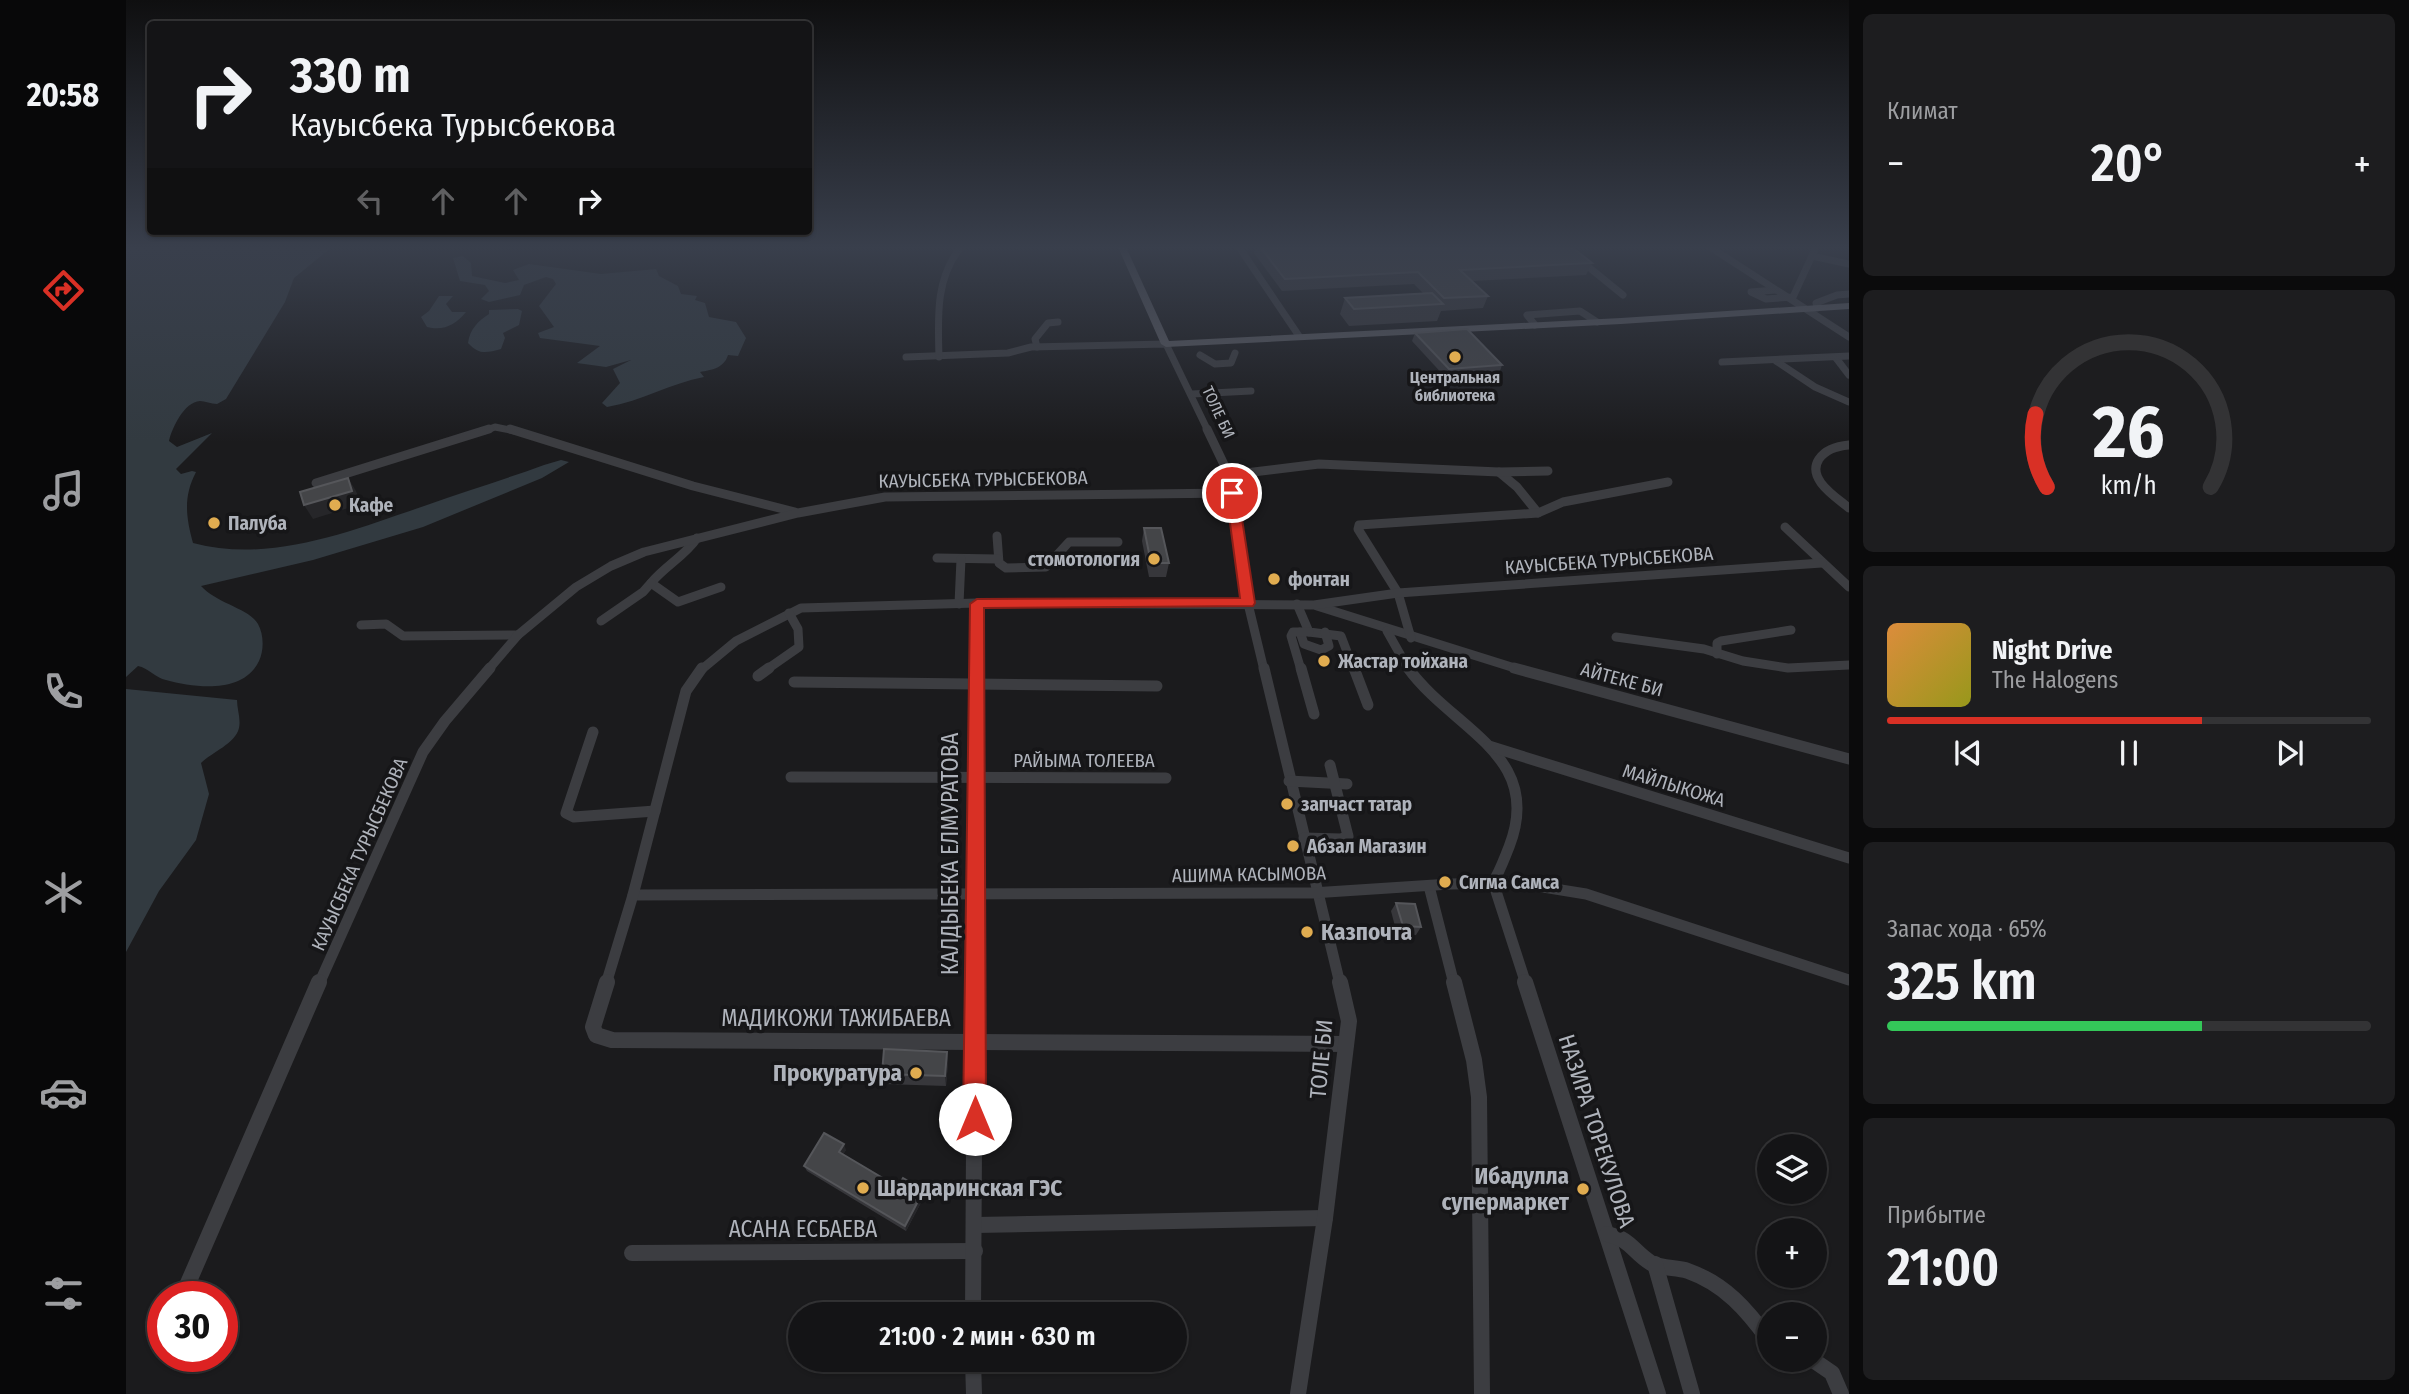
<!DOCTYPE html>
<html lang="ru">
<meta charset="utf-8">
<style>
body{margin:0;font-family:"Fira Sans Condensed",sans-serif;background:#1d1d1f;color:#f1f3f6;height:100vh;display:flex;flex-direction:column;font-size:26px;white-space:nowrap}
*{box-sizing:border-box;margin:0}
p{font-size:23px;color:#9d9ea1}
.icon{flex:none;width:38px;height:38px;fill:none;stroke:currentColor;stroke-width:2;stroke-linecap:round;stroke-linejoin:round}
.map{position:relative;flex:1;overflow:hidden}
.panel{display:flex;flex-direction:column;gap:14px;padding:14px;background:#0b0b0c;width:560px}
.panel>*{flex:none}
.top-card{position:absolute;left:21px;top:21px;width:665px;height:214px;border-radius:7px;box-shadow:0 2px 5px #0004,0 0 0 2px #333335;background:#141416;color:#f1f3f6;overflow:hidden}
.fabs{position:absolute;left:1631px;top:1134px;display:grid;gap:14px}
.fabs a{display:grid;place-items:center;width:70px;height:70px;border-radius:50%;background:#141416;box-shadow:0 2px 5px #0004,0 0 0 2px #333335;font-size:35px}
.speed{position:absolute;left:21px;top:1281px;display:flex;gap:14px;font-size:35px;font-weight:700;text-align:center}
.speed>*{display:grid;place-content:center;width:91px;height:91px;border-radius:50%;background:#141416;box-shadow:0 2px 5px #0004,0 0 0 2px #333335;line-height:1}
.speed .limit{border:10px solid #d22;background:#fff;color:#111}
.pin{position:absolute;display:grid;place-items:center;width:60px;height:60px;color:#fff;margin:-30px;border:4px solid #fff;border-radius:50%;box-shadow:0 2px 7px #0007}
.me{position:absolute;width:77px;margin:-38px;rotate:0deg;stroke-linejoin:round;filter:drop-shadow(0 0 5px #0008)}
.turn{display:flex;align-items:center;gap:24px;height:147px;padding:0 28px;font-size:32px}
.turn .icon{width:91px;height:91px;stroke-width:2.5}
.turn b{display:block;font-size:49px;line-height:60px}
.lanes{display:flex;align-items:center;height:66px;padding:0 28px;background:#0003;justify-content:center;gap:35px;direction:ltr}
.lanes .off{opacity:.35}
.big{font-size:52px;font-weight:600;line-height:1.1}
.panel .tile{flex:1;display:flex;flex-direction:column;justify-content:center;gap:10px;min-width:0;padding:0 24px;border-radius:10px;background:#1d1d1f}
.panel .dial{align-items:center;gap:0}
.dial svg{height:182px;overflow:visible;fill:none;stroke:#333335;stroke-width:7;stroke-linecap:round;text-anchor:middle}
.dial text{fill:#f1f3f6;stroke:none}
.song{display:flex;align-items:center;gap:21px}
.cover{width:84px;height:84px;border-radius:10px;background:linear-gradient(135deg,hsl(30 70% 55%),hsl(60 70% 35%))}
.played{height:7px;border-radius:4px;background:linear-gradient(90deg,#d93025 65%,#333335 65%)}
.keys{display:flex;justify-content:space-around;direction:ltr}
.heat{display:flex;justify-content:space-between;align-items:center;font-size:38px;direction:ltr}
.charge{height:10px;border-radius:5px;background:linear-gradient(90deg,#34c759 65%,#333335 0)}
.trip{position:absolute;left:662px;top:1302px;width:399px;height:70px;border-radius:35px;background:#141416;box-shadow:0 2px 5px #0004,0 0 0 2px #333335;font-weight:600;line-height:70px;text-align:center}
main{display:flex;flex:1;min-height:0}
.tabs{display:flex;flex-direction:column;width:126px;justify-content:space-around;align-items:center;background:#080809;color:#9d9ea1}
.tabs .icon{width:49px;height:49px}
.tabs .current{color:#d93025}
.tabs b{font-size:32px;color:#f1f3f6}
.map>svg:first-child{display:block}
.water{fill:#323a40}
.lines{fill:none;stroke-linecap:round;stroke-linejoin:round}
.minor-far3{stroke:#3c3d41;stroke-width:7}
.minor-far2{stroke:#3c3d41;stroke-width:9}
.minor-far1{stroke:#3c3d41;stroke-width:11}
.minor{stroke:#3c3d41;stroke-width:16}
.major{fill:#595a60;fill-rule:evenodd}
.wall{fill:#37373b}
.shaded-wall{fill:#262629}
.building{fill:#444548;stroke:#55565a;stroke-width:2}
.route{fill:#d93025;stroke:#8d1f18;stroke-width:2}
.poi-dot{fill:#e0ac50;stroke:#161618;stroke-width:2.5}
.labels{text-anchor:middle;stroke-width:7;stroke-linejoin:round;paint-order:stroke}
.far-poi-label{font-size:16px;font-weight:bold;fill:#afb3bb;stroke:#161618}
.far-street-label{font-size:16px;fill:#afb3bb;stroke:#161618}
.street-label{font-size:19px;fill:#afb3bb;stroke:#161618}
.poi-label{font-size:19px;font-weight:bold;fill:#afb3bb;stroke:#161618;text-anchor:start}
.near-street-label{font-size:23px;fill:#afb3bb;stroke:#161618}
.near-poi-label{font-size:23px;font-weight:bold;fill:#afb3bb;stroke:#161618;text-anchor:start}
</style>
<main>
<nav class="tabs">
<b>20:58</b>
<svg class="icon current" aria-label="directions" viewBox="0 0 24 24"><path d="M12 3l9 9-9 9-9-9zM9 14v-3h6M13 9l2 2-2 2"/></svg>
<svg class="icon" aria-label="music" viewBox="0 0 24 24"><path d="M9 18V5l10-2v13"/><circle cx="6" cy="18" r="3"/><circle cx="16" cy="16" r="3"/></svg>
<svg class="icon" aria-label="phone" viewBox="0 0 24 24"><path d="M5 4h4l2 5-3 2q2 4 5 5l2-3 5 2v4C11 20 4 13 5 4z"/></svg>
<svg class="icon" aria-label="climate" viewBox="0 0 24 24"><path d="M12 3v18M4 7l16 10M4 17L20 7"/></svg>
<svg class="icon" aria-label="car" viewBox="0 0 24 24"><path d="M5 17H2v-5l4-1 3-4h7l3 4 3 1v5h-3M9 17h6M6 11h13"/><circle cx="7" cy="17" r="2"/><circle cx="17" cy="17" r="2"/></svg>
<svg class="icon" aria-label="filters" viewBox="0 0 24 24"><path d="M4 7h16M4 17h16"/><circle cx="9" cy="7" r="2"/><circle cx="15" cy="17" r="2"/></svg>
</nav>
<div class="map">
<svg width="1723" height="1394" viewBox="0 0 1723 1394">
<rect width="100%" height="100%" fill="#1b1b1d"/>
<g class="water">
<path d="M4 247H206L168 278 159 302 100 399 91 404C85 404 79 401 74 401 58 402 46 428 43 441L51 447 86 433 50 469 55 474 66 471 70 472C57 497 60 517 67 543 146 564 227 530 301 505 340 491 380 479 418 465L435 460 443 462 416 478 297 527 187 560 75 586C90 603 124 609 132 624 138 635 138 650 133 661 117 694 70 688 40 680 30 678 22 668 12 666L0 677V251Z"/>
<path d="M337 256 345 263 346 276 379 283 393 280 387 270 403 264 475 274 530 269 533 276 552 286 555 294 571 296 569 300 579 303 583 317 610 322 620 338 612 356 602 355C598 368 586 370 574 372L578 377C545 383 516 401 481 407L476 403 494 383 487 369 505 360 480 367 451 363 474 346 414 338 412 333 428 327 413 306 430 284 427 279 420 277 398 285 394 295 363 302 355 299 363 291 359 285 334 281 327 258Z"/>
<path d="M313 296H327L320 304 326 312H340C329 325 318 331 301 327L295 317 303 311Z"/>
<path d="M392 309 396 311 393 325 377 333 379 338 375 349C360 353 353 355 342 343 344 329 352 321 363 314V310Z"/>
<path d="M0 689 111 700C111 709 115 719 113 728 109 744 86 752 75 763L83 794 70 840 33 891 0 952Z"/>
</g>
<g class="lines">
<g class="minor-far3">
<path d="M1113 247 1173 336"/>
<path d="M1438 247 1497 295"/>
<path d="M1584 247 1723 337"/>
<path d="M1686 256 1723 264"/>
<path d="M1649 290 1625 292 1640 299 1667 297 1690 247"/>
<path d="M1691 308 1690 303 1711 295 1723 294"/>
<path d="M1409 325 1401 315 1454 311 1471 322"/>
<path d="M911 347 909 339 922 323 932 322"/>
<path d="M1074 355 1089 364 1105 363 1109 353"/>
<path d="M780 357 882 353 905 347 1040 344 1082 431"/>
<path d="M813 357C812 319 809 278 835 247"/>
<path d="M1710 358 1723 375"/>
<path d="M1650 361 1689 387 1723 402"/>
<path d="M1596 362 1723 356"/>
<path d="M1066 394 1125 391"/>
<path d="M358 431 369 427 389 431"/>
</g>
<g class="minor-far2">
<path d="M384 429 567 486 669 512"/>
<path d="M1081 429 1103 475 1118 587 1138 670"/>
<path d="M1723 445C1711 446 1700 449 1693 459 1680 479 1710 497 1723 508"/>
<path d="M1373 472 1391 487 1412 513"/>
<path d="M1103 475 1193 464 1373 472 1422 471"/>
<path d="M190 483 363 429"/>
<path d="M1659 527 1723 587"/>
<path d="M871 536 873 563 880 568 920 567 943 542H992"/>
<path d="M571 538C560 555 539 566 525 583L552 602 595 587"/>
<path d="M811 558 872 559"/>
<path d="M833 604 835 559"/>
<path d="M1171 604 1183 632 1215 636 1228 670"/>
<path d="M1191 606 1395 670"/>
<path d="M475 621 517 592 525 583"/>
<path d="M235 625 260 624 277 636 392 635"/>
<path d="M1261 631 1283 670"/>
<path d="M1174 632 1178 644 1195 650 1203 646 1199 632"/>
<path d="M1490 637 1578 649 1617 661 1662 668 1723 665"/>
<path d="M1285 638 1272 593 1232 529 1233 525 1412 513 1437 502 1542 482"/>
<path d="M1591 654V643L1595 641 1665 630"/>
<path d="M362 670 392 635 450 587 485 566 518 552 672 513 759 497 1106 493"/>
<path d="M575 670 610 641 675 608 851 603 1188 605 1272 593 1696 563"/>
<path d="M640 670 673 647 672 629 663 613"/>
<path d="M851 670V603"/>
<path d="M1175 670 1165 636 1167 632H1183"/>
</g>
<g class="minor-far1">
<path d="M1138 668 1214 984"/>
<path d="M1175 668 1188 714"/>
<path d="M1228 668 1242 705"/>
<path d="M1282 668C1327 730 1419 755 1383 847 1378 859 1374 871 1367 882"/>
<path d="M1388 668 1723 759"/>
<path d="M632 676 643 668"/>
<path d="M668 682 1031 686"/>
<path d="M467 732 440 813 448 817 529 811"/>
<path d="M1363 746 1723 858"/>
<path d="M665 777 1040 778"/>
<path d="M1163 781 1221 784"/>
<path d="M1178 838 1215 839 1222 836 1204 765"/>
<path d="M1367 882 1400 984"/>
<path d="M1303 886 1328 984"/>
<path d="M507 895 1186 893 1324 884 1392 883 1460 894 1723 980"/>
<path d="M193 984 297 752 319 721 364 668"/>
<path d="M480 984 507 895 560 691 576 668"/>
<path d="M849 984 851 668"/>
</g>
<g class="minor">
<path d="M481 982 467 1027 470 1035 486 1040 1220 1044"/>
<path d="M1328 982 1348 1060 1353 1097 1356 1394"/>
<path d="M1399 982 1532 1394"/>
<path d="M849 1225 1199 1218"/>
<path d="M1481 1234C1505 1239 1507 1252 1525 1263 1536 1269 1550 1267 1562 1271 1599 1284 1621 1310 1643 1340"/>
<path d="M506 1253 849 1251"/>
<path d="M1529 1264 1566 1394"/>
<path d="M56 1297 193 982"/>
<path d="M847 1314 849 982"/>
<path d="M847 1360 848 1394"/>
<path d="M1687 1360 1706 1373 1715 1394"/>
<path d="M1172 1394 1199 1218 1223 1021 1214 982"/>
</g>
<path class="major" d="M992 247H1000L1043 341 1495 318 1723 303V309L1495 324 1040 347 1035 344Z"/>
</g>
<g class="wall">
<path d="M1129 247H1446L1466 263 1460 275 1346 281 1362 296 1357 308 1315 311 1311 321 1223 326 1214 314 1219 298 1297 293 1288 284 1156 291 1128 253Z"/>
<path d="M1289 333 1376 365 1373 374 1320 378 1286 341Z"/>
<path d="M1018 528 1043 563 1040 577H1023L1016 541Z"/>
<path d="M1270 903 1295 927 1290 935 1271 934 1265 911Z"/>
<path d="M821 1052 822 1062 820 1086 758 1084 756 1074Z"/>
<path d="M720 1150 717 1154 772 1187 798 1190 799 1195 780 1231 681 1171 678 1166Z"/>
</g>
<g class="shaded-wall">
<path d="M222 478 230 491 235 504 187 519 178 505Z"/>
<path d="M821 1052 822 1062 820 1086 819 1076Z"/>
<path d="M718 1144 720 1150 715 1158 713 1152Z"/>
<path d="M798 1190 799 1195 780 1231 779 1226Z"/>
</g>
<g class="building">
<path d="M1134 247H1446L1466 263 1334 270 1362 296 1318 298 1292 272 1159 279Z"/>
<path d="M1306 293 1317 304 1228 309 1219 298Z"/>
<path d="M1341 329 1376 365 1323 369 1289 333Z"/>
<path d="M222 478 226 491 178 505 174 492Z"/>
<path d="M1018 528H1035L1043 563H1025Z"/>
<path d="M1270 903 1289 904 1295 927 1277 926Z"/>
<path d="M758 1049 821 1052 819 1076 756 1074Z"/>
<path d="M698 1133 718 1144 713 1152 772 1187 777 1178 798 1190 779 1226 678 1166Z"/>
</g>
<linearGradient id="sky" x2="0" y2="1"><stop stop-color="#0f0f10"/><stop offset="0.56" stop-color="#393f4c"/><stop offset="1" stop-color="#393f4c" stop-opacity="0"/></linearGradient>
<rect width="1723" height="442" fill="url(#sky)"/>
<path class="route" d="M1106 489 1112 493 1129 603 1127 606 858 608 860 1119 856 1127 849 1131 841 1127 837 1119 844 604 851 599 1114 598 1100 493Z"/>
<g class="poi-dot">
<circle cx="1329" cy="357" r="7"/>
<circle cx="209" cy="505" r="7"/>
<circle cx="88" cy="523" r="7"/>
<circle cx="1028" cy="559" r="7"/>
<circle cx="1148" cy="579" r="7"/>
<circle cx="1198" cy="661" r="7"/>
<circle cx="1161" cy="804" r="7"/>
<circle cx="1167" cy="846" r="7"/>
<circle cx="1319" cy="882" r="7"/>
<circle cx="1181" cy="932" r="7"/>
<circle cx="790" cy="1073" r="7"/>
<circle cx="737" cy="1188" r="7"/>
<circle cx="1457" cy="1189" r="7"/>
</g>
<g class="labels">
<g class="far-poi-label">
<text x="1329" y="383">Центральная<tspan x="1329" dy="18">библиотека</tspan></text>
</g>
<g class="far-street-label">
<text transform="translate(1093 412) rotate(65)" y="6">ТОЛЕ БИ</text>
</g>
<g class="street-label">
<text transform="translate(857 479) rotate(-1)" y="7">КАУЫСБЕКА ТУРЫСБЕКОВА</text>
<text transform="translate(1483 560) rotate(-4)" y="7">КАУЫСБЕКА ТУРЫСБЕКОВА</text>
<text transform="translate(1496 679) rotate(15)" y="7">АЙТЕКЕ БИ</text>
<text x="958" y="767">РАЙЫМА ТОЛЕЕВА</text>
<text transform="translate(1548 785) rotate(17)" y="7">МАЙЛЫКОЖА</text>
<text transform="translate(233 854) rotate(-66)" y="7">КАУЫСБЕКА ТУРЫСБЕКОВА</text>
<text transform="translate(1123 874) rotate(-1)" y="7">АШИМА КАСЫМОВА</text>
</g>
<g class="poi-label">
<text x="223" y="512">Кафе</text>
<text x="102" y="530">Палуба</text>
<text x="1014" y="566" text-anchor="end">стомотология</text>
<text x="1162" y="586">фонтан</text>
<text x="1212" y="668">Жастар тойхана</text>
<text x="1175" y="811">запчаст татар</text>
<text x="1181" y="853">Абзал Магазин</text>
<text x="1333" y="889">Сигма Самса</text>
</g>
<g class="near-street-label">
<text transform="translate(824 854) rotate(-90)" y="8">КАЛДЫБЕКА ЕЛМУРАТОВА</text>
<text x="710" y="1026">МАДИКОЖИ ТАЖИБАЕВА</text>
<text transform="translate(1195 1059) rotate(-85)" y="8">ТОЛЕ БИ</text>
<text transform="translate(1471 1131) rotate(72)" y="8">НАЗИРА ТОРЕКУЛОВА</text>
<text x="677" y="1237">АСАНА ЕСБАЕВА</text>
</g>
<g class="near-poi-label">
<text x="1195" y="940">Казпочта</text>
<text x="776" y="1081" text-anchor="end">Прокуратура</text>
<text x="1443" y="1184" text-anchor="end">Ибадулла<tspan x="1443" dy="26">супермаркет</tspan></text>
<text x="751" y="1196">Шардаринская ГЭС</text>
</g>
</g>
</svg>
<div class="fabs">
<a><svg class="icon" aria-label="layers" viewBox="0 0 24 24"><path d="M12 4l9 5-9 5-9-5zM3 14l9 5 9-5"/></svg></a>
<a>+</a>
<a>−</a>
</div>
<div class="speed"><div class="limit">30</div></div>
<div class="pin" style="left:1106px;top:493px;background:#d93025"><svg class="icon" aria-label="arrive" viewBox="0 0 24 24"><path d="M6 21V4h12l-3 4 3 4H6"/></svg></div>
<svg class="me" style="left:849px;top:1119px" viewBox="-20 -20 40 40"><circle r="19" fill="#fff"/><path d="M0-13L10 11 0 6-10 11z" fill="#d93025"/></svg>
<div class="trip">21:00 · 2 мин · 630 m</div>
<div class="top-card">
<div class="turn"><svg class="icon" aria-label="right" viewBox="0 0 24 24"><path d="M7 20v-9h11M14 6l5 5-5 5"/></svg><div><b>330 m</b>Кауысбека Турысбекова</div></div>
<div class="lanes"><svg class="icon off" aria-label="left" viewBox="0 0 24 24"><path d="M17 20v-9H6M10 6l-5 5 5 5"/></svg><svg class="icon off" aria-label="ahead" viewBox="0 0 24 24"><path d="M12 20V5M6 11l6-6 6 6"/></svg><svg class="icon off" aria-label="ahead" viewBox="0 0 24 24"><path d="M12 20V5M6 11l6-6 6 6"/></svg><svg class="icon" aria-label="right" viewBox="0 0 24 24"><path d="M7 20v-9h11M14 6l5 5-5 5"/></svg></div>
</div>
</div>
<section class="panel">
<div class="tile"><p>Климат</p>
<div class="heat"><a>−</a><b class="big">20°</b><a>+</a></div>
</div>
<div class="tile dial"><svg viewBox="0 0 100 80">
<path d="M14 69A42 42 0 1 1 86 69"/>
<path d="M14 69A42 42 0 0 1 9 37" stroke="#d93025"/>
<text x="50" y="56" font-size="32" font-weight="700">26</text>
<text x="50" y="72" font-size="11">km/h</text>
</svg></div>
<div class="tile">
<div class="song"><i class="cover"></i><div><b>Night Drive</b><p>The Halogens</p></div></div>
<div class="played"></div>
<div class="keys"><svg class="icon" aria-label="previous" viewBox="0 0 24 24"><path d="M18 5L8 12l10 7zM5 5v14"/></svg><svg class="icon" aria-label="pause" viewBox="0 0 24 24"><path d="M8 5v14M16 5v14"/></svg><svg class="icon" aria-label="next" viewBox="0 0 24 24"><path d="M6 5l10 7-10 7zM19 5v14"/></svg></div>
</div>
<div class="tile"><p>Запас хода · 65%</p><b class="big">325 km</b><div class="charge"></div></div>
<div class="tile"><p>Прибытие</p><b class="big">21:00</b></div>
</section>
</main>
